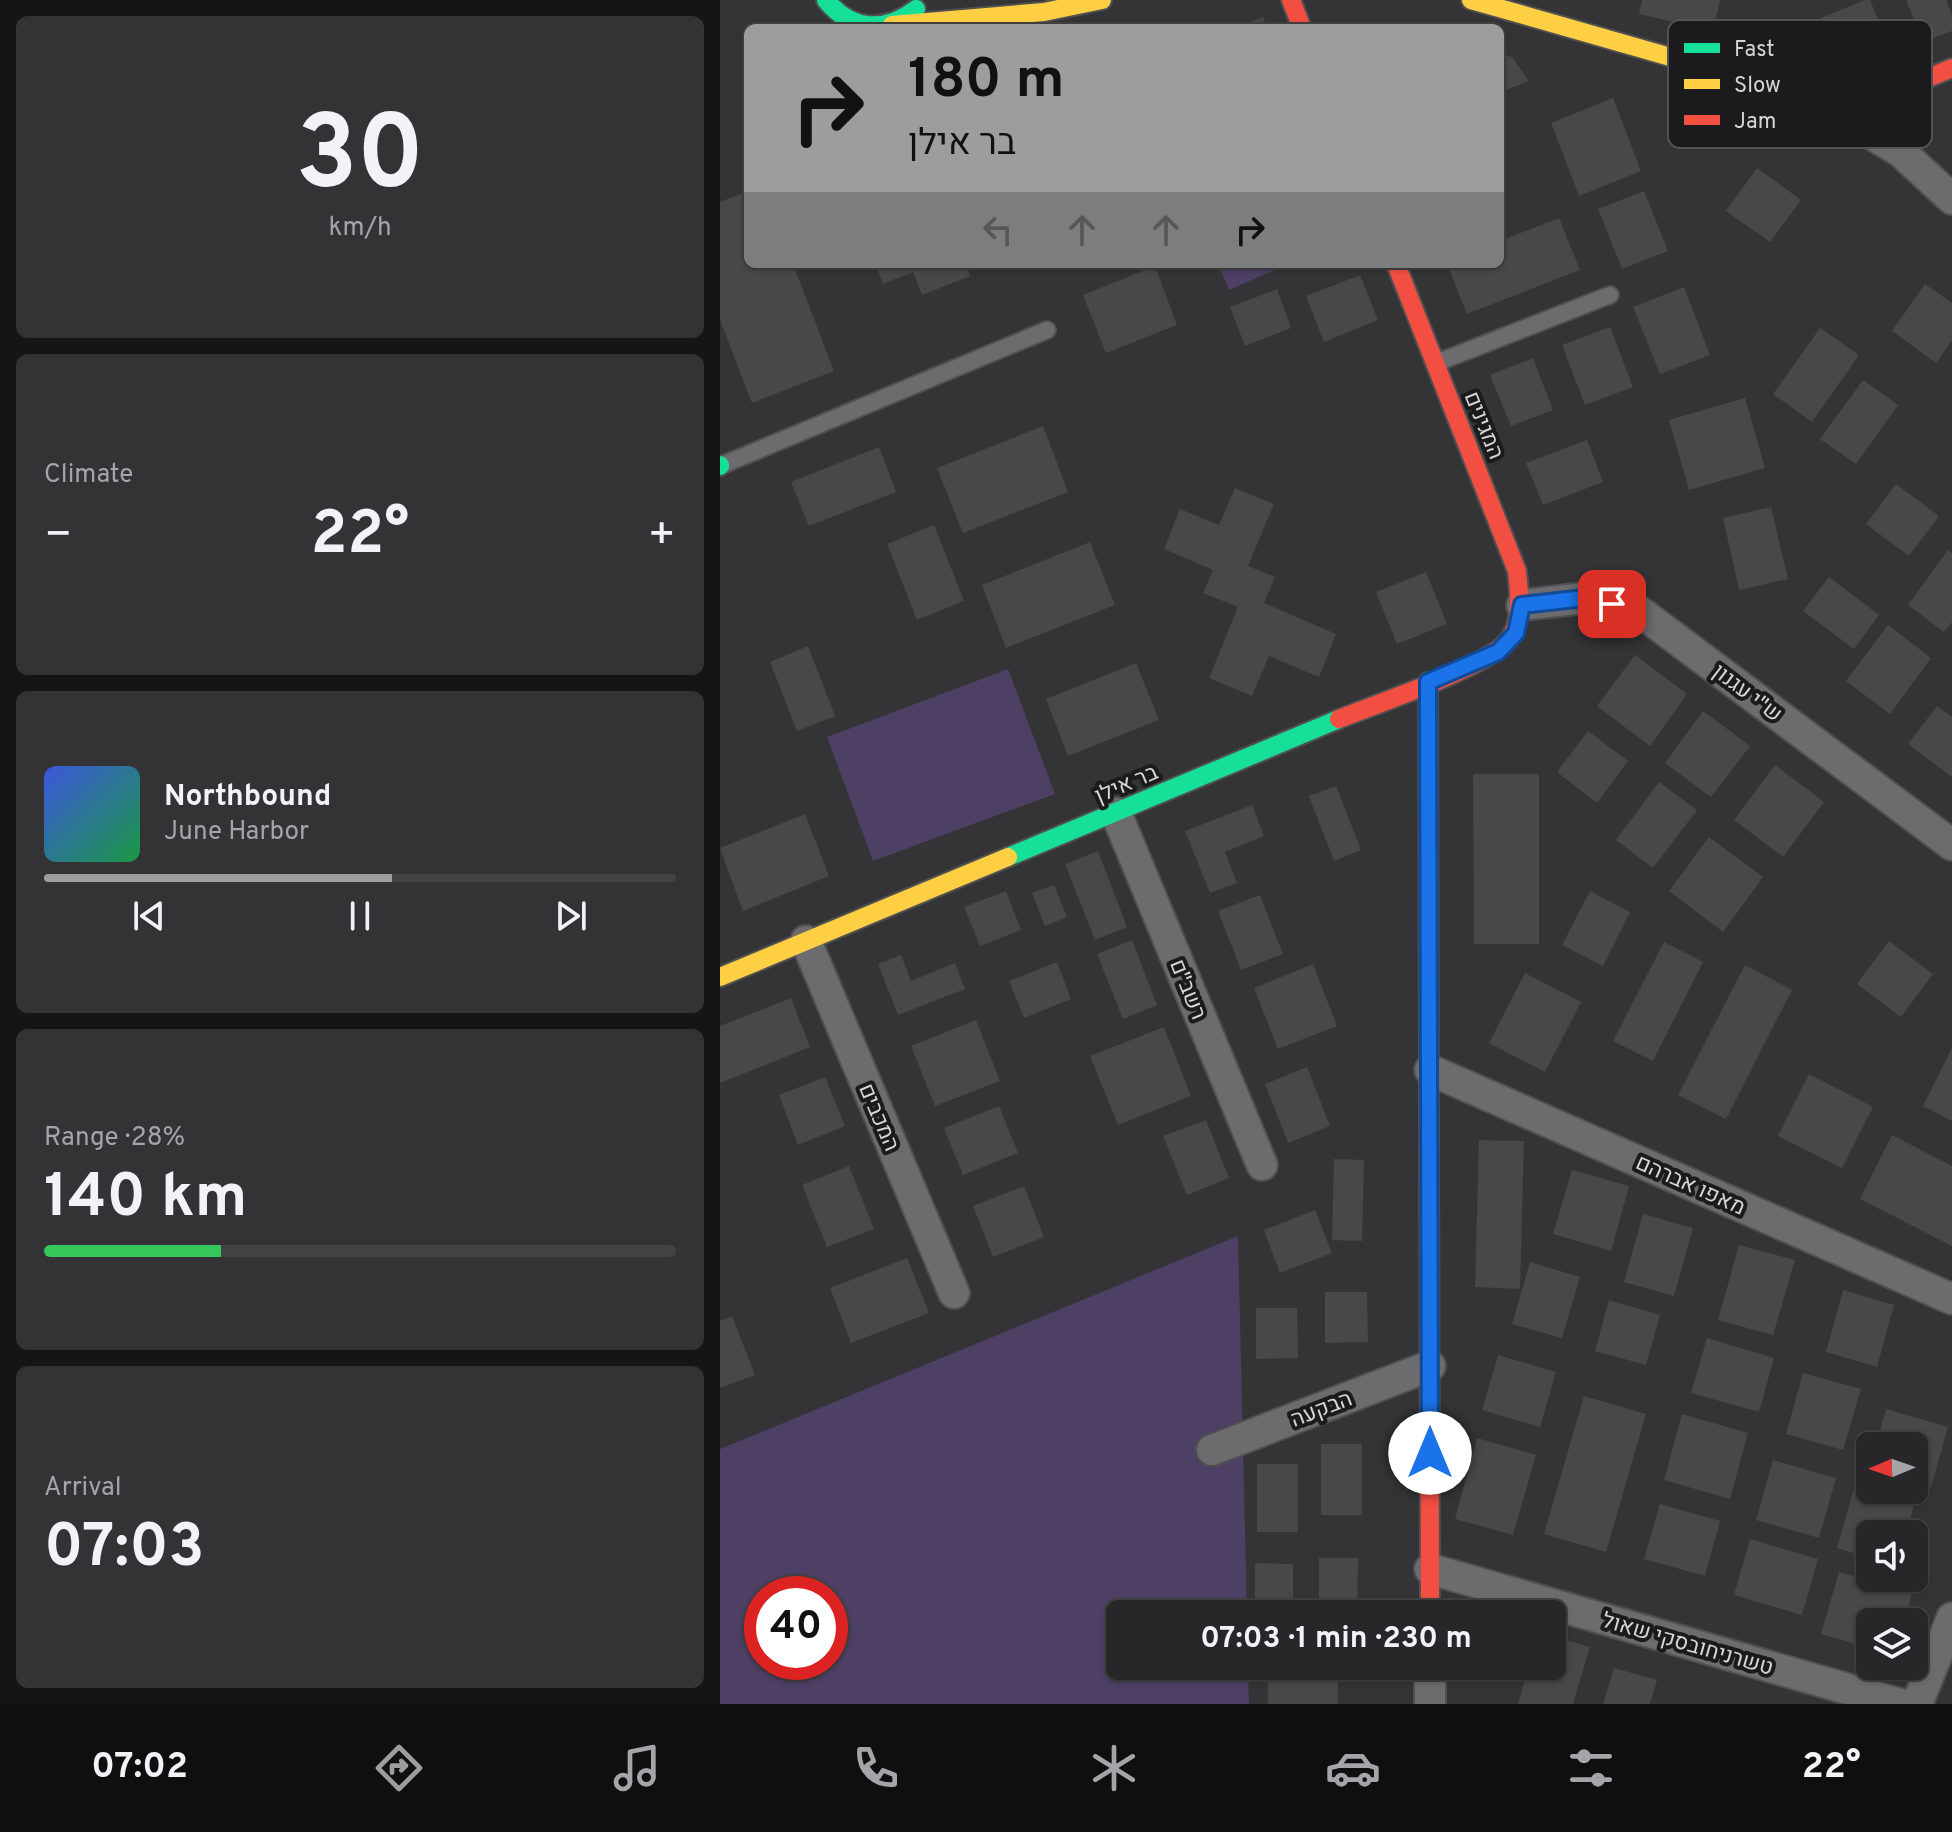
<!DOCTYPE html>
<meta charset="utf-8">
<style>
body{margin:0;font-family:Overpass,Heebo,sans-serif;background:#333234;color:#f1f3f6;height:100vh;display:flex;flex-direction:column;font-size:30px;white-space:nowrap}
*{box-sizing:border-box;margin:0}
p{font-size:26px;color:#a4a5a8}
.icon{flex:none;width:44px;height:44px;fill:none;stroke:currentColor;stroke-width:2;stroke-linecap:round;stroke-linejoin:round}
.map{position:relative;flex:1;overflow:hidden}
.panel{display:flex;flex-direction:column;gap:16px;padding:16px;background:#151516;width:720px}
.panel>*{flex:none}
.banner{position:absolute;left:24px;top:24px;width:760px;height:244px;border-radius:12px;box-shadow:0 2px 6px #0004,0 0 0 2px #434345;background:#9d9c9f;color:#111;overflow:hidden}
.needle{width:52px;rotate:268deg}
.controls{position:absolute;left:1136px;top:1432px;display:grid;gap:16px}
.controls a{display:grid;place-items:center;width:72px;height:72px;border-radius:12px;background:#272628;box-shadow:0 2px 6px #0004,0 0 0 2px #434345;font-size:40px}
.speed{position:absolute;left:24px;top:1576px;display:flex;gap:16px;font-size:40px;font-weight:700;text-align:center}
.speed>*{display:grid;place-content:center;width:104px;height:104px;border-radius:50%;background:#272628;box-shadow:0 2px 6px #0004,0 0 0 2px #434345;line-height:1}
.speed .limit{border:12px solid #d22;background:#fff;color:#111}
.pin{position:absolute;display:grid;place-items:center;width:68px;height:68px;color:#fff;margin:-34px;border-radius:16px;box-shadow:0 4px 12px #0006}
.me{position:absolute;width:88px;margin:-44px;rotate:0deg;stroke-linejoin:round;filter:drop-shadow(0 0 6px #0008)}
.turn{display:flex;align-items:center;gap:28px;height:168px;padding:0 32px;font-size:36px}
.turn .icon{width:104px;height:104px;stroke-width:2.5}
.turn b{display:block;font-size:56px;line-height:68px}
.lanes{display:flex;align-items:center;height:76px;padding:0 32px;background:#0003;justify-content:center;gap:40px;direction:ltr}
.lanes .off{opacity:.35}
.big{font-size:60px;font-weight:700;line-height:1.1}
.panel .tile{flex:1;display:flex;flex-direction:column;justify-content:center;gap:12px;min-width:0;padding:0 28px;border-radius:12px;background:#333234}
.panel .dial{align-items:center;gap:0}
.dial b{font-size:104px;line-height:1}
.song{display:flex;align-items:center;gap:24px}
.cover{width:96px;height:96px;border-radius:12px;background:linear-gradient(135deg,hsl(230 70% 55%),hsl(140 70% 35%))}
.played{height:8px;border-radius:4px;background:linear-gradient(90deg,#9d9c9f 55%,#434345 55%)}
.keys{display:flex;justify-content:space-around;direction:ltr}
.heat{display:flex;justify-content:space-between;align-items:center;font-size:44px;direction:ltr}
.charge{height:12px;border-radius:6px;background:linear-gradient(90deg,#34c759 28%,#434345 0)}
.trip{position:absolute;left:386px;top:1600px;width:460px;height:80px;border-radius:12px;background:#272628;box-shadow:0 2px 6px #0004,0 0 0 2px #434345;font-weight:700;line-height:80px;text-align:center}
.menu{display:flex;height:128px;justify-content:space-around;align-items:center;background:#100f10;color:#a4a5a8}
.menu .icon{width:56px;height:56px}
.menu .selected{color:#9d9c9f}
.menu b{font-size:36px;color:#f1f3f6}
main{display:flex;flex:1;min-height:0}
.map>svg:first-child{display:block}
.green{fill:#4e3f64;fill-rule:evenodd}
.building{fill:#48474a}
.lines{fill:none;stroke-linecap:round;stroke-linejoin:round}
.lane-casing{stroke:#505051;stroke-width:20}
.street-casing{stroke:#505051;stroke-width:34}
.fast-casing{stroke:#505051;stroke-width:22}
.slow-casing{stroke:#505051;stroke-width:22}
.jam-casing{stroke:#505051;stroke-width:22}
.lane{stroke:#6c6b6d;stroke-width:16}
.street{stroke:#6c6b6d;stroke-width:30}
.fast{stroke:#16e098;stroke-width:18}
.slow{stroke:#ffcf43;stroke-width:18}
.jam{stroke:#f24e42;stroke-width:18}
.route-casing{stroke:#114b97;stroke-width:20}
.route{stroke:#1a73e8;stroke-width:14}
.labels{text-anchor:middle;stroke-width:8;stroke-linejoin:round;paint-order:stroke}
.street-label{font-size:22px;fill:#d6d5d8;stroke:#1b1a1c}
.key{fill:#1b1a1c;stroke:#535254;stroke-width:2}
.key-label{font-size:22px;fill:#d6d5d8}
</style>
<main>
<section class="panel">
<div class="tile dial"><b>30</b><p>km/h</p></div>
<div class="tile"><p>Climate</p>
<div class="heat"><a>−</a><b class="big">22°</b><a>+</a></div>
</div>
<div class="tile">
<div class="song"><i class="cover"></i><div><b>Northbound</b><p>June Harbor</p></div></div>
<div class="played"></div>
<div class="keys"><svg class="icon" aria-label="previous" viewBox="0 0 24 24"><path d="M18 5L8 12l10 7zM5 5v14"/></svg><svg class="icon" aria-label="pause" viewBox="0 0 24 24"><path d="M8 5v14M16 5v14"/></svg><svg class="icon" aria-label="next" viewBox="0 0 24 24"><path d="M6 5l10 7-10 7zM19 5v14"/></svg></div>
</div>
<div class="tile"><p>Range · 28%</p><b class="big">140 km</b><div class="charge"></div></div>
<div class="tile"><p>Arrival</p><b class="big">07:03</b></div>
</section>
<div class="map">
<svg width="1232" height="1704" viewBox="0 0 1232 1704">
<rect width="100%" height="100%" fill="#343335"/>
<g class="green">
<path d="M498 264H569L509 290Z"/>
<path d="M288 669 335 794 153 861 107 737Z"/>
<path d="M518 1236 527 1614H400V1666H528L529 1704H0V1449ZM42 1594H110V1662H42Z"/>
</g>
<g class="building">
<path d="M922 0H1000L993 31 919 14Z"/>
<path d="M1145 0H1150L1165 37 1116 56 1101 18Z"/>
<path d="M1186 0H1226L1232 15V31L1203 42Z"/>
<path d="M543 17 548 28H515Z"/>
<path d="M780 54 792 57 809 81 780 92Z"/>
<path d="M893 98 921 171 859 196 831 123Z"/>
<path d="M1037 168 1081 200 1050 242 1006 211Z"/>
<path d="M28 191V264H73L114 371 32 403 0 320V202Z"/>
<path d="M924 191 948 251 902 269 878 209Z"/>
<path d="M839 218 860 270 747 314 727 264H780V241Z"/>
<path d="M155 264H246L250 276 202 295 193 272 163 284Z"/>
<path d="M435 266 457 325 386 353 363 295Z"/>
<path d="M640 275 658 320 604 342 586 296Z"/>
<path d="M1205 284 1232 303V340L1216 363 1172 331Z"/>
<path d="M964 287 990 355 940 374 913 307Z"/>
<path d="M557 289 571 328 525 346 510 307Z"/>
<path d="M890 327 913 387 865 405 842 345Z"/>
<path d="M1100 328 1139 355 1092 422 1053 394Z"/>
<path d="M813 358 833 410 791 426 770 375Z"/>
<path d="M1143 380 1178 405 1136 464 1100 439Z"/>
<path d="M1025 398 1045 468 969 490 949 420Z"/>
<path d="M323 426 348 492 243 533 217 468Z"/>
<path d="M867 440 883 482 823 505 806 463Z"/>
<path d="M159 447 176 492 89 526 71 482Z"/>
<path d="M1176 484 1219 516 1189 556 1146 524Z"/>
<path d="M515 488 554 504 528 566 555 577 544 603 616 634 599 677 549 656 532 696 489 678 518 607 483 593 493 570 444 549 460 509 499 525Z"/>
<path d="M1051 507 1068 579 1019 590 1003 518Z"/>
<path d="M214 525 244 601 197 620 167 544Z"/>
<path d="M370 542 395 605 286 648 262 585Z"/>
<path d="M1228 550 1232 554V622L1224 632 1188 605Z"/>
<path d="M706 572 727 624 677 644 656 592Z"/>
<path d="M1109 577 1159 615 1134 649 1083 611Z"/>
<path d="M1168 625 1211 658 1170 714 1126 681Z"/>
<path d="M88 646 115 716 77 731 50 662Z"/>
<path d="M915 655 967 694 930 746 877 706Z"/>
<path d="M416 663 439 720 348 756 326 699Z"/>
<path d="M1217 706 1232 717V777L1188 744Z"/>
<path d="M983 711 1030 746 991 797 945 763Z"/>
<path d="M868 731 908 761 877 803 837 772Z"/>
<path d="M1055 765 1104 802 1063 857 1014 820Z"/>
<path d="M753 774H819V944H754Z"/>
<path d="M939 782 977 810 933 868 896 840Z"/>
<path d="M616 786 641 850 614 861 589 796Z"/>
<path d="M532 805 544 836 505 852 517 883 490 893 465 831Z"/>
<path d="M85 814 109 876 23 911 0 848Z"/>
<path d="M989 837 1043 877 1003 932 949 891Z"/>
<path d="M378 851 407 927 375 940 345 864Z"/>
<path d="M334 885 347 917 325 926 312 893Z"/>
<path d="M286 891 301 930 260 946 244 907Z"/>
<path d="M870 891 910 912 883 966 842 945Z"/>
<path d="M540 895 563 954 521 970 498 911Z"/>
<path d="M412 940 437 1005 403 1019 377 954Z"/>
<path d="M1169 941 1213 974 1181 1017 1137 984Z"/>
<path d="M944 942 983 962 933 1061 893 1041Z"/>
<path d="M181 955 191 981 235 963 245 989 178 1015 158 964Z"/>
<path d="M337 962 351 999 304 1018 289 981Z"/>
<path d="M593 964 617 1026 558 1049 534 988Z"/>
<path d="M1025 965 1072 990 1006 1119 958 1095Z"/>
<path d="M805 973 861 1002 825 1072 769 1043Z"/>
<path d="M71 998 90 1047 0 1083V1026Z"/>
<path d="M256 1020 280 1081 215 1106 191 1046Z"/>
<path d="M444 1027 471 1096 398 1125 370 1056Z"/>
<path d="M1232 1048V1121L1203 1106Z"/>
<path d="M587 1067 610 1126 568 1143 545 1084Z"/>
<path d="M1089 1074 1153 1107 1122 1168 1058 1136Z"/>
<path d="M105 1077 125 1126 78 1145 59 1095Z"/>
<path d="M279 1106 298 1153 243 1175 224 1128Z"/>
<path d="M486 1120 509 1178 467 1195 443 1136Z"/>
<path d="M1172 1135 1232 1166V1246L1140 1199Z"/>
<path d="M759 1140 804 1141 800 1289 755 1287Z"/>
<path d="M614 1159 644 1160 642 1241 612 1240Z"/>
<path d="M129 1166 154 1229 107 1247 82 1185Z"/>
<path d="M852 1170 909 1186 891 1251 833 1234Z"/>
<path d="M304 1186 324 1237 273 1257 253 1206Z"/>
<path d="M595 1210 612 1253 560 1273 544 1230Z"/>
<path d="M923 1214 973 1228 954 1296 904 1282Z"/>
<path d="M1019 1245 1075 1260 1053 1335 998 1320Z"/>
<path d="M187 1258 209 1313 131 1343 110 1288Z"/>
<path d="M810 1262 860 1277 842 1338 792 1324Z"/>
<path d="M1123 1290 1174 1305 1157 1367 1106 1352Z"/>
<path d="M605 1292H647L648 1342 605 1343Z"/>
<path d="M889 1300 940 1315 926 1365 875 1351Z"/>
<path d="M536 1308H577L578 1358 536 1359Z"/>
<path d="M12 1316 35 1375 0 1388V1321Z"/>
<path d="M987 1338 1054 1358 1039 1412 971 1393Z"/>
<path d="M778 1355 836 1372 820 1427 762 1410Z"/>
<path d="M1083 1373 1141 1389 1123 1450 1066 1434Z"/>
<path d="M864 1396 926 1414 886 1552 824 1534Z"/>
<path d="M1166 1409 1228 1427 1211 1487 1194 1482V1446H1156Z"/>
<path d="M962 1414 1028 1433 1010 1499 944 1480Z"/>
<path d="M757 1438 816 1455 793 1535 735 1519Z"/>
<rect x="601" y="1444" width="41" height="71"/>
<path d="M1053 1460 1116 1478 1099 1538 1036 1520Z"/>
<rect x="537" y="1464" width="41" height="68"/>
<path d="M1135 1485 1195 1502 1186 1534H1150V1558L1117 1548Z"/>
<path d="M940 1504 1000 1521 985 1576 924 1559Z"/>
<path d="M1030 1539 1098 1559 1082 1615 1014 1595Z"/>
<path d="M599 1558H638L637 1614H599Z"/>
<path d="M535 1563 573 1564V1614H535Z"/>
<path d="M1119 1572 1192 1593 1184 1622H1150V1648L1101 1634Z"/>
<path d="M832 1636 870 1647 853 1704H798L809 1666H832Z"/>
<rect x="548" y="1666" width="70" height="38"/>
<path d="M894 1668 937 1680 930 1704H883Z"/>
</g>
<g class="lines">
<defs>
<g id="lane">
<path d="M716 363 890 295"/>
<path d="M2 465 327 330"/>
</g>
<g id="street">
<path d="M1111 109 1181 152 1232 199"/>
<path d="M802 605 865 598 919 611 1232 845"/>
<path d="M396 813 542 1165"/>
<path d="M86 941 234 1293"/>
<path d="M710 1070 1232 1299"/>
<path d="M492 1450 710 1366"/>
<path d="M710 1569 1180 1704"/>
<path d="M710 1704V1666"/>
<path d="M1197 1704 1232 1618"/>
</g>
<g id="fast">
<path d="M106 0C131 31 165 33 196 9"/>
<path d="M0 465V466"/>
<path d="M708 682 709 1114"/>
<path d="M288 857 619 719"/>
</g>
<g id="slow">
<path d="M751 0 1066 90 1111 109 1126 106"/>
<path d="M172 25 324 12 382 0"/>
<path d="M0 977 288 857"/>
</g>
<g id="jam">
<path d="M571 0 582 28"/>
<path d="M1126 106 1162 97 1232 68"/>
<path d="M619 719C655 704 773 666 791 637 803 618 799 592 797 571L676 264"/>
<path d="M709 1114 710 1614"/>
</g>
</defs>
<use href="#lane" class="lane-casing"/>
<use href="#street" class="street-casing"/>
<use href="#fast" class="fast-casing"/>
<use href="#slow" class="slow-casing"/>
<use href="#jam" class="jam-casing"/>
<use href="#lane" class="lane"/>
<use href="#street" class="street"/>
<use href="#fast" class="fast"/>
<use href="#slow" class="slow"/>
<use href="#jam" class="jam"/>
</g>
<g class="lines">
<defs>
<path id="route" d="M710 1453 708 682 778 652 796 633 802 605 865 598 892 604"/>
</defs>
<use href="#route" class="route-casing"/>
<use href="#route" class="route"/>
</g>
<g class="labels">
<g class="street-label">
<text transform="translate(765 425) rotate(68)" y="8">המגינים</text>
<text transform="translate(1028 692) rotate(37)" y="8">ש"י עגנון</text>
<text transform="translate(406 783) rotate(-23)" y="8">בר אילן</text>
<text transform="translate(469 989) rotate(68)" y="8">רשב"ם</text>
<text transform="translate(160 1117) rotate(67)" y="8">המכבים</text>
<text transform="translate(971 1184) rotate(24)" y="8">מאפו אברהם</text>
<text transform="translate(601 1408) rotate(-21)" y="8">הבקעה</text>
<text transform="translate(968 1643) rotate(16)" y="8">טשרניחובסקי שאול</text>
</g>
</g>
<rect x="948" y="20" width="264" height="128" rx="12" class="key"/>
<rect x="964" y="43" width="36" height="10" fill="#16e098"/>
<rect x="964" y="79" width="36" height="10" fill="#ffcf43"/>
<rect x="964" y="115" width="36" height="10" fill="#f24e42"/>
<g class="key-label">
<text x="1014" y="56">Fast</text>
<text x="1014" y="92">Slow</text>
<text x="1014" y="128">Jam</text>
</g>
</svg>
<div class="controls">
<a><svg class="needle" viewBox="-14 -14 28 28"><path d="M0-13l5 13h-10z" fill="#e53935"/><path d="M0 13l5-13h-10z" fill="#a4a5a8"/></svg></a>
<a><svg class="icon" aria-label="sound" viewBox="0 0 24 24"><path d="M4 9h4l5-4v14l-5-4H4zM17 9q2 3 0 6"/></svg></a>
<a><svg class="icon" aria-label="layers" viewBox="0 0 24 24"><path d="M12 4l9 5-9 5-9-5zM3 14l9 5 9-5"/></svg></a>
</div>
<div class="speed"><div class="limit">40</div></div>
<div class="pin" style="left:892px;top:604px;background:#d93025"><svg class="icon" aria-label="arrive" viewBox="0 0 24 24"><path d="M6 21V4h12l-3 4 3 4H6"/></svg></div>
<svg class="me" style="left:710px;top:1453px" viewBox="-20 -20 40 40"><circle r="19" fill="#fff"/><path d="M0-13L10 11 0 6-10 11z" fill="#1a73e8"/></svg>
<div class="trip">07:03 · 1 min · 230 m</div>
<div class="banner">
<div class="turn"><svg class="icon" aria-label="right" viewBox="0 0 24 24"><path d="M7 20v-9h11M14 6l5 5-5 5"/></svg><div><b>180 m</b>בר אילן</div></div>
<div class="lanes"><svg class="icon off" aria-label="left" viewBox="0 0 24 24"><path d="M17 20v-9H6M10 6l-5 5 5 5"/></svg><svg class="icon off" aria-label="ahead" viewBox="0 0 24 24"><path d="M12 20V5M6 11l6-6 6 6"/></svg><svg class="icon off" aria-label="ahead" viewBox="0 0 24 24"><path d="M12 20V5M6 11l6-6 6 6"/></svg><svg class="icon" aria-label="right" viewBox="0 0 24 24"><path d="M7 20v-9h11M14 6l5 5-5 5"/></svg></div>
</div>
</div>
</main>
<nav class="menu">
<b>07:02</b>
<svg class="icon selected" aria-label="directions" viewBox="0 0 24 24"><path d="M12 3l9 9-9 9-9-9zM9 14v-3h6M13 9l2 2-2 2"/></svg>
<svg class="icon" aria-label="music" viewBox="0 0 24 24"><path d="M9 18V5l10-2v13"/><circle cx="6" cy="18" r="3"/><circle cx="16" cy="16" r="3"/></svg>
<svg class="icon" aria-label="phone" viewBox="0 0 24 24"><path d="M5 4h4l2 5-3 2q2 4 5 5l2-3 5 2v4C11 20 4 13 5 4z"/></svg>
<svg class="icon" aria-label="climate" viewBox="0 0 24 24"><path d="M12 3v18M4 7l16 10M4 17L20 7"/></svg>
<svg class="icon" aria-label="car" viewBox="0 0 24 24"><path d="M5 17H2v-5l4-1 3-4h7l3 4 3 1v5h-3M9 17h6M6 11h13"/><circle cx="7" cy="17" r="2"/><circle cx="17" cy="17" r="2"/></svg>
<svg class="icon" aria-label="filters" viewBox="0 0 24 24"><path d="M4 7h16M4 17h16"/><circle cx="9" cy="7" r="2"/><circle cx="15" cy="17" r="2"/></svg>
<b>22°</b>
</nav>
